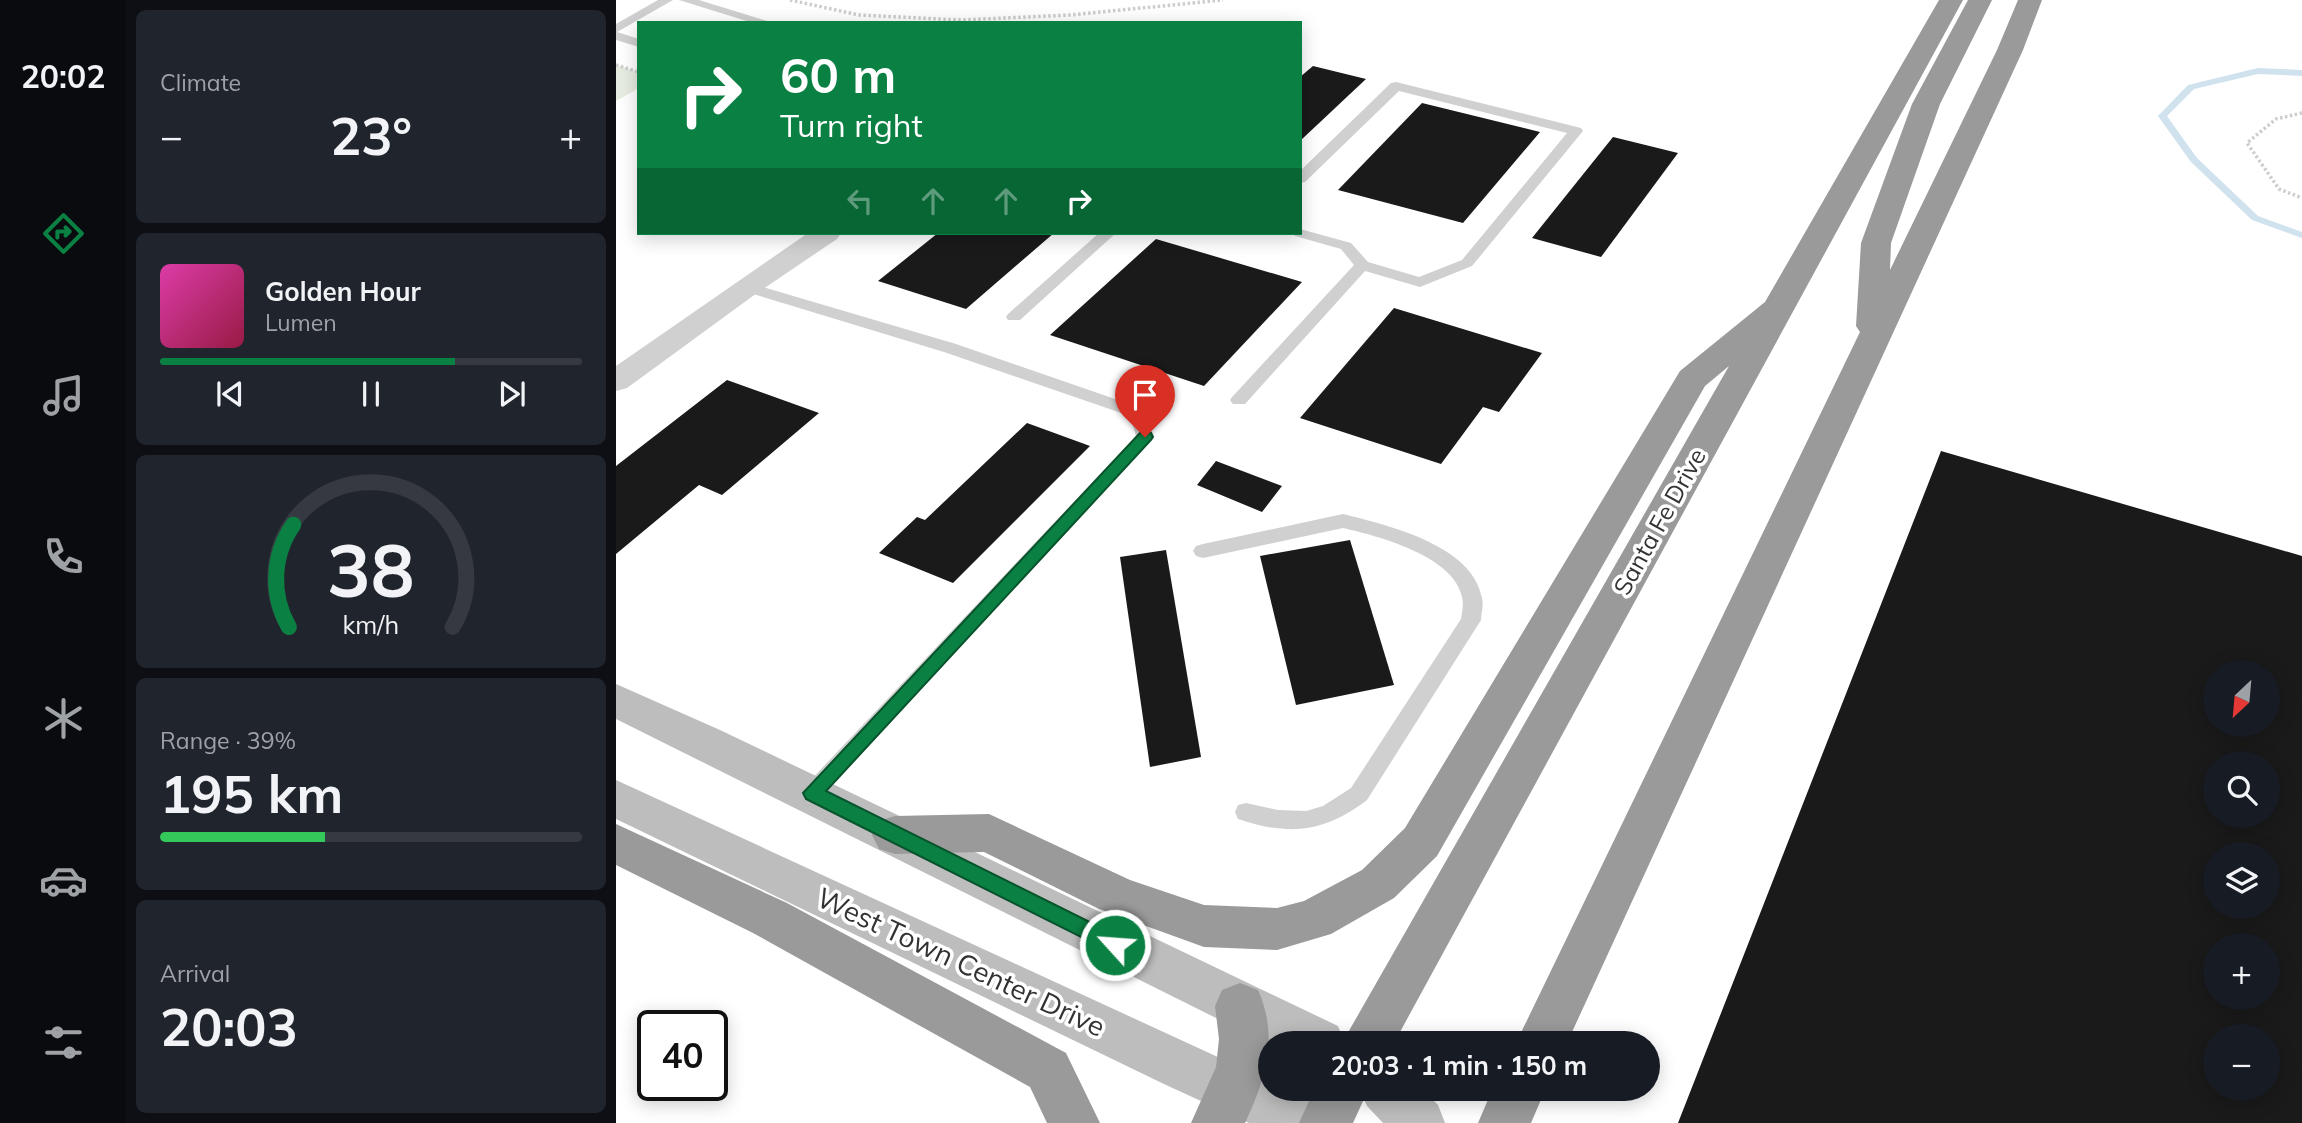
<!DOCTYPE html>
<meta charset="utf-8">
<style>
body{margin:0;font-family:Mulish,sans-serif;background:#20242c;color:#f1f3f6;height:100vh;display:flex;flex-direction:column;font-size:26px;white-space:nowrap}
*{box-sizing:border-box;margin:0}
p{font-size:23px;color:#9ea1a6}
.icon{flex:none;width:38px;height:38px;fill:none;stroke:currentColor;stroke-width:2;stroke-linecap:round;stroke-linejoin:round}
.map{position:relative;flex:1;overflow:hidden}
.drawer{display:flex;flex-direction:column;gap:10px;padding:10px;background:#0d0f14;width:490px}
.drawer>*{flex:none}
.hud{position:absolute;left:21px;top:21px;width:665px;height:214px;border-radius:0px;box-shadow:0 4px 18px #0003;background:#0b8043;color:#fff;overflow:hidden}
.needle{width:46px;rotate:206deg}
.controls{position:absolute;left:1587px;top:660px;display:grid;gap:14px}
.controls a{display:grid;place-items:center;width:77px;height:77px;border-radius:50%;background:#171b24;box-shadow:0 4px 18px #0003;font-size:35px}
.speed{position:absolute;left:21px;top:1010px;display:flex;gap:14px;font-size:35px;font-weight:700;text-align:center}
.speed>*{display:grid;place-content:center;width:91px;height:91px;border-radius:50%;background:#171b24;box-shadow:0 4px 18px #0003;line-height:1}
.speed .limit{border:4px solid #111;border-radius:10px;background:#fff;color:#111}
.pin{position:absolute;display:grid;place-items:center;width:60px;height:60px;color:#fff;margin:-72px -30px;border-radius:50% 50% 50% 0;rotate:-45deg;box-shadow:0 0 7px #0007}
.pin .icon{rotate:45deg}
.me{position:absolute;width:77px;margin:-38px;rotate:296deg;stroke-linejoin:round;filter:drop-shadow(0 0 5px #0008)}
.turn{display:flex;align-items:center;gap:24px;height:147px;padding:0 28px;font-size:32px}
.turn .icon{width:91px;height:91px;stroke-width:2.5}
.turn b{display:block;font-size:49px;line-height:60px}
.lanes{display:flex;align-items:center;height:66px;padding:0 28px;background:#0003;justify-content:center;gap:35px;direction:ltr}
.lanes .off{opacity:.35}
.big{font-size:52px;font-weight:700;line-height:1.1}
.drawer .widget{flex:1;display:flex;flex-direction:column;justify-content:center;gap:10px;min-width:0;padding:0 24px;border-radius:10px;background:#20242c}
.drawer .dial{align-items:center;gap:0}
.dial svg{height:182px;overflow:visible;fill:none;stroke:#363941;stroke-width:7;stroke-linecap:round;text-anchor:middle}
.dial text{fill:#f1f3f6;stroke:none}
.song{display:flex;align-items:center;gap:21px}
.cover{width:84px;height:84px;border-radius:10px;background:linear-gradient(135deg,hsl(320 70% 55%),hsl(340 70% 35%))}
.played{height:7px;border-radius:4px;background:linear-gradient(90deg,#0b8043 70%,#363941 70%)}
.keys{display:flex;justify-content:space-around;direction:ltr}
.heat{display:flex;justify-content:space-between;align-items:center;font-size:38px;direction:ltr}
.charge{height:10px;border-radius:5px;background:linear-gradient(90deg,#34c759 39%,#363941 0)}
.trip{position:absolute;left:642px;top:1031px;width:402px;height:70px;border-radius:35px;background:#171b24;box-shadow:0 4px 18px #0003;font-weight:700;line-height:70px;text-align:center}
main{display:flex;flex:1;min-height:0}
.menu{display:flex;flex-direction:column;width:126px;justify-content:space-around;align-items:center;background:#090b0e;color:#9ea1a6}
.menu .icon{width:49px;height:49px}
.menu .current{color:#0b8043}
.menu b{font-size:32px;color:#f1f3f6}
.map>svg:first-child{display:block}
.green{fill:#e6ecdf}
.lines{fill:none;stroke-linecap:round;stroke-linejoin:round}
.stream{fill:#cfe2ee;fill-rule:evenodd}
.building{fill:#1a1a1a;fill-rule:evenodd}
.path{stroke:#cdcdcd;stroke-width:3.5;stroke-dasharray:2.5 2.5;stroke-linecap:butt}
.lane{fill:#d0d0d0;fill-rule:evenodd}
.street{fill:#d0d0d0;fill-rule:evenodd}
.secondary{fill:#bdbdbd;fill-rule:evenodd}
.highway{fill:#9a9a9a;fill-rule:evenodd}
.route{fill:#0b8043;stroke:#07532c;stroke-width:2}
.labels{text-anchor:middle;stroke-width:7;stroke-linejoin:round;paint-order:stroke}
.street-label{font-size:24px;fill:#333;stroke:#fff}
.near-street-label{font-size:28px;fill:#333;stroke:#fff}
</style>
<main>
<nav class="menu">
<b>20:02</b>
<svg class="icon current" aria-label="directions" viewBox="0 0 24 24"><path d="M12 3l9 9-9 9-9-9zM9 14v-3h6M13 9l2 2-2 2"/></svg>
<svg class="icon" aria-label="music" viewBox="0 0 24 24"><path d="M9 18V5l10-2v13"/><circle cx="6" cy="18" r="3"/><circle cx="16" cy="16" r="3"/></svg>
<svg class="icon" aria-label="phone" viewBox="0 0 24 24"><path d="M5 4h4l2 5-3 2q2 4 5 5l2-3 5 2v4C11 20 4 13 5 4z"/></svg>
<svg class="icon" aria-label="climate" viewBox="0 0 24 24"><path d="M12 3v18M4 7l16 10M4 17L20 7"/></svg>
<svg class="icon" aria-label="car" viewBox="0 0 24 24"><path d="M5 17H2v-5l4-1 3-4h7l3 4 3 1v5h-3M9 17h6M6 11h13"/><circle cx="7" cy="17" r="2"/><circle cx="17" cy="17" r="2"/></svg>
<svg class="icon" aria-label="filters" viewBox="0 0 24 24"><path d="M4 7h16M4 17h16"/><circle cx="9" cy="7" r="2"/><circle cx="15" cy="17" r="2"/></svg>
</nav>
<section class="drawer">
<div class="widget"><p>Climate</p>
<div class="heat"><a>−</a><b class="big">23°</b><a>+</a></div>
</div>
<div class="widget">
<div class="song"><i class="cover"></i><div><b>Golden Hour</b><p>Lumen</p></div></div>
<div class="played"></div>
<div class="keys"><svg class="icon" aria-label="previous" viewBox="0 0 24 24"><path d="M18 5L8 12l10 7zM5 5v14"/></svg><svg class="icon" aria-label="pause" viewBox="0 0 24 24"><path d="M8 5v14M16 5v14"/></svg><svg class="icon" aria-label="next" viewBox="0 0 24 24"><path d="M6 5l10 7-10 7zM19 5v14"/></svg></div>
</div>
<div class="widget dial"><svg viewBox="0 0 100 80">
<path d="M14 69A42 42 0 1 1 86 69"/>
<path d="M14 69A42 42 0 0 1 16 24" stroke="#0b8043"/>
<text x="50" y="56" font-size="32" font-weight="700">38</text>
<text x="50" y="72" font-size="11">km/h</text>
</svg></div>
<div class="widget"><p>Range · 39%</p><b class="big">195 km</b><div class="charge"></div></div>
<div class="widget"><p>Arrival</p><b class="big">20:03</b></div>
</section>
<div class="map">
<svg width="1686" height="1123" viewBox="0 0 1686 1123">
<rect width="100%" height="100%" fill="#fff"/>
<path class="green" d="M0 65 23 72V88L0 101Z"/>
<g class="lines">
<path class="stream" d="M1642 68 1686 70V76L1642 74 1578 89 1551 116 1581 158 1642 216 1686 232V238L1636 220 1575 162 1542 116 1572 85Z"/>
</g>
<g class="building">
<path d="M697 66 750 79 684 141V77Z"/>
<path d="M806 103 924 132 847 223 722 190Z"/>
<path d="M997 137 1062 153 985 257 916 238Z"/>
<path d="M322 233H438L350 309 262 281Z"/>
<path d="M540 239 686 282 588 386 434 335Z"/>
<path d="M778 308 926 353 883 412 867 407 825 464 684 418Z"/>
<path d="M111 380 203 413 106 495 83 485 0 554V466Z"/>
<path d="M411 423 474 446 337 583 263 553 301 517 309 520Z"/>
<path d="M1325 451 1686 556V1123H1062ZM1600 672H1652V724H1600ZM1600 763H1652V816H1600ZM1600 854H1652V906H1600ZM1600 945H1652V998H1600ZM1600 1036H1652V1088H1600Z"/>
<path d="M600 461 666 486 646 512 581 485Z"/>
<path d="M734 540 778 685 680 705 644 556Z"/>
<path d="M550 550 585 757 534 767 504 557Z"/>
</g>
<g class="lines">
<g class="path">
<path d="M174 0 243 15 345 20 454 15 607 0"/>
<path d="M0 65 23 72"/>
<path d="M1686 113 1660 119 1631 143 1663 189 1686 198"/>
</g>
<g class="lane">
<path d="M42 0H57L1 32 23 39V47L0 40V24Z"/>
<path d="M63 0H83L158 23H137Z"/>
<path d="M780 82 965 128 967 131 856 266 804 287 749 271 629 404H617L614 400 617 396 738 265 725 249 679 236 677 233H684V229L735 243 752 262 803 277 846 260 951 133 783 91 689 182 684 183V171L775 83Z"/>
<path d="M483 233H500L404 320H392L390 317 392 314Z"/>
<path d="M130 282 340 344 528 409 538 437 204 799 196 802 188 799 185 793 188 787 520 436 514 416 328 352 124 290 122 287Z"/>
<path d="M727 514C771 525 857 545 866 598 868 605 865 613 865 620L751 800C708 833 672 836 622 819L619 812 622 805 630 803 662 810 690 811 707 806 735 788 845 619C846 612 848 604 846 597 838 556 762 536 727 528L587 558 580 556 577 551 580 546 587 544Z"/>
</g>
<path class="street" d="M192 233H225L221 239 141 293 11 388 0 391V366Z"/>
<g class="secondary">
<path d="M0 684 104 730 722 1026 729 1043 654 1044 598 1017 0 719Z"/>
<path d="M0 780 654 1081V1088H672L710 1105 717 1123H633L550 1085 0 819Z"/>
<path d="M743 1088H805L822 1105 829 1123H767L751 1106Z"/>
</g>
<g class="highway">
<path d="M1323 0H1347L778 1043H726L1113 366 1089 386 821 856 778 898 715 934 661 950 588 947 483 909 368 852 279 854 263 849 256 835 263 821 279 816 373 814 514 880 588 905 661 908 688 901 746 870 789 828 1064 371 1149 302Z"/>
<path d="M1352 0H1376L1324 104 1275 243 1274 270 1381 50 1402 0H1426L1407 50 951 1043H900L1244 332 1240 326 1245 243 1296 104Z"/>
<path d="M0 824 171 903 450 1053 484 1123H431L414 1087 137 933 0 865Z"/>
<path d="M624 983 642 990C663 1037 650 1079 629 1123H575L600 1067 603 1039 599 1006 606 990Z"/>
<path d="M699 1088H753L737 1123H683Z"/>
<path d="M877 1088H930L915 1123H862Z"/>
</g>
</g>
<path class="route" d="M529 432 535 433 537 437 535 440 210 791 506 938 509 945 506 951 499 954 190 799 187 793 524 433Z"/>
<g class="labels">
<g class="street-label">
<text transform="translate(1044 522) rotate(-61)" y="8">Santa Fe Drive</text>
</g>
<g class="near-street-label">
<text transform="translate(345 962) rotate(25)" y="10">West Town Center Drive</text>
</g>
</g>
</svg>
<div class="controls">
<a><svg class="needle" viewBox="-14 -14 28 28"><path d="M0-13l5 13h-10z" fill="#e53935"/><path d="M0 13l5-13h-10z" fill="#9ea1a6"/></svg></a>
<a><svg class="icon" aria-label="search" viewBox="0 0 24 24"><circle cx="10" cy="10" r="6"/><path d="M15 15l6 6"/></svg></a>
<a><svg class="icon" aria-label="layers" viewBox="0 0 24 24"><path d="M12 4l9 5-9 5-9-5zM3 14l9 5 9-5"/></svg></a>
<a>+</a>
<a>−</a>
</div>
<div class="speed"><div class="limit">40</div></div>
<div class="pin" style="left:529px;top:437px;background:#d93025"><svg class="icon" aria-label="arrive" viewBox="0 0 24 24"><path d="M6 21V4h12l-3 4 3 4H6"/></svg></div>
<svg class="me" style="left:499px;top:945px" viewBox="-20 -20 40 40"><circle r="17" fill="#0b8043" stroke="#fff" stroke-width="3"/><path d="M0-11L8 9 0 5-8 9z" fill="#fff"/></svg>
<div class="trip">20:03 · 1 min · 150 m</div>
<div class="hud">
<div class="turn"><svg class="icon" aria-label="right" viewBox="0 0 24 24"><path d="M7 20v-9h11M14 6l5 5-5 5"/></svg><div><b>60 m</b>Turn right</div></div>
<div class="lanes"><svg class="icon off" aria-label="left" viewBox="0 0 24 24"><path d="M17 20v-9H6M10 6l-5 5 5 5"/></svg><svg class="icon off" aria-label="ahead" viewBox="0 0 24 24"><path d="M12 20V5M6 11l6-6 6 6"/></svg><svg class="icon off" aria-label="ahead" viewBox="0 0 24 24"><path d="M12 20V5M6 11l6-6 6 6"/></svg><svg class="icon" aria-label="right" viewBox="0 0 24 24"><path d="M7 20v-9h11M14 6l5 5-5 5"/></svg></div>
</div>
</div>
</main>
